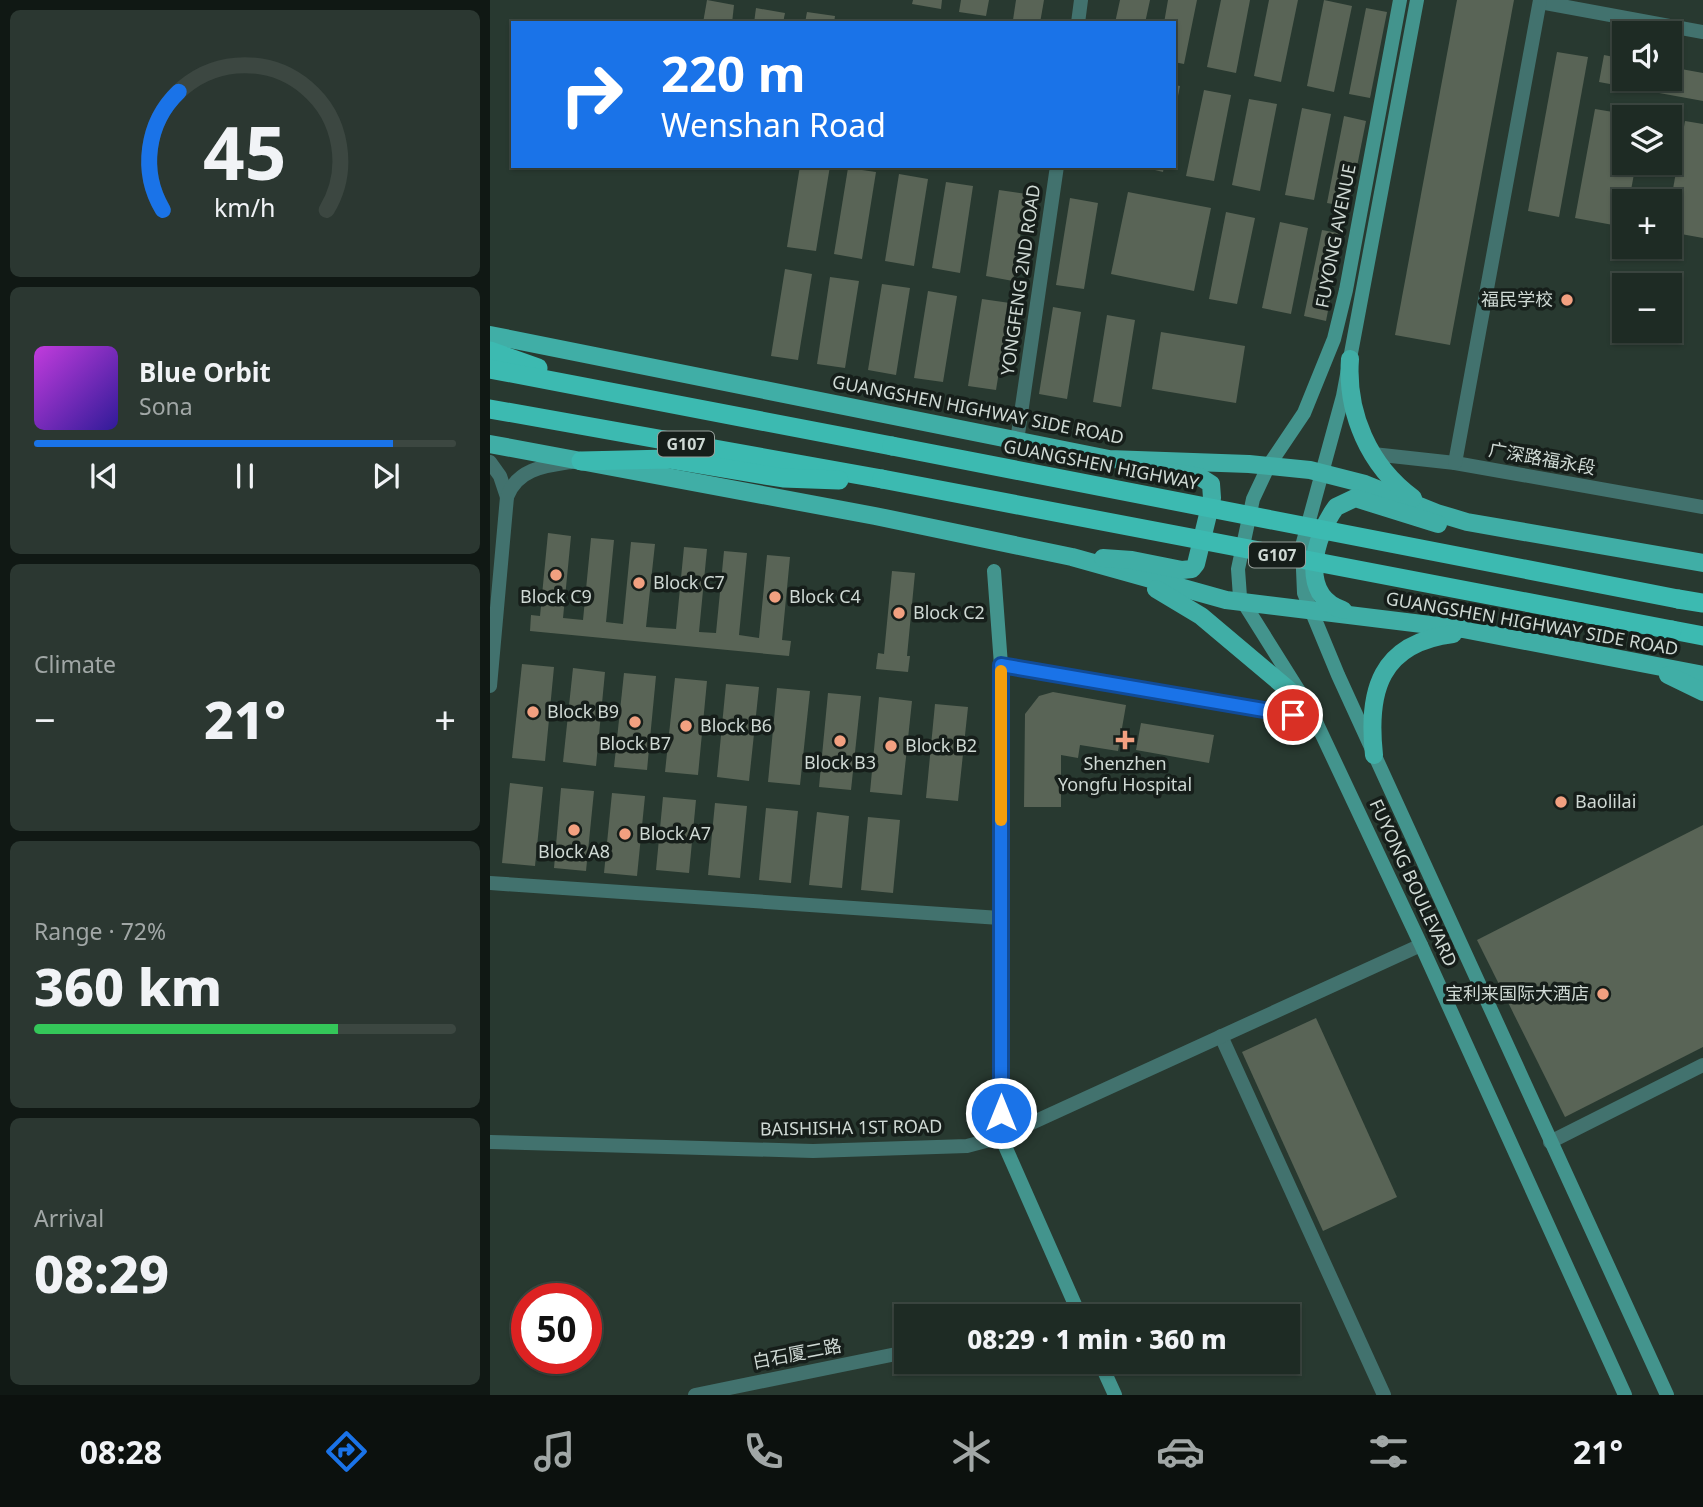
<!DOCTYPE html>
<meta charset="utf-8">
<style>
body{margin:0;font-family:"Noto Sans","Noto Sans SC",sans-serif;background:#2b3731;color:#f1f3f6;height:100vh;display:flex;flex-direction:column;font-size:26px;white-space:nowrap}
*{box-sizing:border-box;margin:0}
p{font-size:23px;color:#a1a7a6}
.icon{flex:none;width:38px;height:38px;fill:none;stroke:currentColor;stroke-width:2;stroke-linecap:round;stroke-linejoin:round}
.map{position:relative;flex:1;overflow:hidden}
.details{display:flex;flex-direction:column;gap:10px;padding:10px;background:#101814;width:490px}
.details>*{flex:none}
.top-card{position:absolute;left:21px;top:21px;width:665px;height:147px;border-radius:0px;box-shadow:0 2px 5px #0004,0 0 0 2px #3c4741;background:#1a73e8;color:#fff;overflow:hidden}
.tools{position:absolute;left:1122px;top:21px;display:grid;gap:14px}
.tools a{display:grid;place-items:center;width:70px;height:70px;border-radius:0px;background:#1e2b24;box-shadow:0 2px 5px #0004,0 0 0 2px #3c4741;font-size:35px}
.speed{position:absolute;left:21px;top:1283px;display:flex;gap:14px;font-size:35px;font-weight:700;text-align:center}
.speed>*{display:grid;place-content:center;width:91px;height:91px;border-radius:50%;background:#1e2b24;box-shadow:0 2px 5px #0004,0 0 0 2px #3c4741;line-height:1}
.speed .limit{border:10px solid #d22;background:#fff;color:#111}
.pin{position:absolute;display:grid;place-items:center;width:60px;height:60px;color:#fff;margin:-30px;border:4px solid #fff;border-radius:50%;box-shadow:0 2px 7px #0007}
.me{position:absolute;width:77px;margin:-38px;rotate:0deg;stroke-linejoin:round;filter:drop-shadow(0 0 5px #0008)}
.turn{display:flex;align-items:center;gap:24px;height:147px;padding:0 35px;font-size:32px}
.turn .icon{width:91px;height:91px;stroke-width:2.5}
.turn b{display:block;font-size:49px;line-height:60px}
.big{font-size:52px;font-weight:800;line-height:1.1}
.details .widget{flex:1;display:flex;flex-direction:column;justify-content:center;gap:10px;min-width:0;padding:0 24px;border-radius:10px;background:#2b3731}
.details .dial{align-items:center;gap:0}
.dial svg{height:182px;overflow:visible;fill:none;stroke:#3c4741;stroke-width:7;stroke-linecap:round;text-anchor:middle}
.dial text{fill:#f1f3f6;stroke:none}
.song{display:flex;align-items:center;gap:21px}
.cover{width:84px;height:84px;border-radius:10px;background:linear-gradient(135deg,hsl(290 70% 55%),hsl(250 70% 35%))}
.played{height:7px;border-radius:4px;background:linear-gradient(90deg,#1a73e8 85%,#3c4741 85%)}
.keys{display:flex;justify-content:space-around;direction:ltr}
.heat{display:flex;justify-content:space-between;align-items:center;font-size:38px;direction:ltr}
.charge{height:10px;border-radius:5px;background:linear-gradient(90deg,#34c759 72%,#3c4741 0)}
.trip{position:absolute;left:404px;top:1304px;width:406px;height:70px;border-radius:0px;background:#1e2b24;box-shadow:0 2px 5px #0004,0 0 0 2px #3c4741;font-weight:800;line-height:70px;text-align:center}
.menu{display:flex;height:112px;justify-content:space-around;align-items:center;background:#0c110e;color:#a1a7a6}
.menu .icon{width:49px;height:49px}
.menu .selected{color:#1a73e8}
.menu b{font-size:32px;color:#f1f3f6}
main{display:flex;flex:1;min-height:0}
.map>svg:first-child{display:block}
.building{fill:#596456}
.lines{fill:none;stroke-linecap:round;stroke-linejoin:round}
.minor{stroke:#42726e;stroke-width:14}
.tertiary{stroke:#42726e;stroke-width:14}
.secondary{stroke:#43948d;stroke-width:14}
.primary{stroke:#40aea6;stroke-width:18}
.trunk{stroke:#3cbab1;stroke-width:19}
.trunk-bridge{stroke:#3cbab1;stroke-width:19}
.route-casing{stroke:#114b97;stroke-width:18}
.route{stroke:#1a73e8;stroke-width:12}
.slow{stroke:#f59e0b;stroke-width:12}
.poi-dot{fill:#f2a080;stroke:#161e1a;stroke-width:2.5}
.labels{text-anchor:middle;stroke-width:7;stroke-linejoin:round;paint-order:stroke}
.shield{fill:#161e1a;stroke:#98a19c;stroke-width:2}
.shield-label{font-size:16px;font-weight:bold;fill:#cfd9d4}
.street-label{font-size:18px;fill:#cfd9d4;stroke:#161e1a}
.poi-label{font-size:18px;fill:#cfd9d4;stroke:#161e1a;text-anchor:start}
</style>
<main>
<section class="details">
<div class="widget dial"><svg viewBox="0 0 100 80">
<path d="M14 69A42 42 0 1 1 86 69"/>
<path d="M14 69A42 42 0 0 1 21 17" stroke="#1a73e8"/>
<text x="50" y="56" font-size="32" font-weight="700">45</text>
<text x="50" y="72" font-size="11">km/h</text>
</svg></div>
<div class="widget">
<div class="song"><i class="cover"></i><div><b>Blue Orbit</b><p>Sona</p></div></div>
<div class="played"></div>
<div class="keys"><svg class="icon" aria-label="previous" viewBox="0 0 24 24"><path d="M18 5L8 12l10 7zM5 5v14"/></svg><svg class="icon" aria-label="pause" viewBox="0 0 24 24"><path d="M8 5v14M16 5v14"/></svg><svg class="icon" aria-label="next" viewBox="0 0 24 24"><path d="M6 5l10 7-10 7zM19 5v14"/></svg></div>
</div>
<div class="widget"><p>Climate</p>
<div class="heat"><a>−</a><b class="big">21°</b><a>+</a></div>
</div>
<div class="widget"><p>Range · 72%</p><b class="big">360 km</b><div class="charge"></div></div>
<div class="widget"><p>Arrival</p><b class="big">08:29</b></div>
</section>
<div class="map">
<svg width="1213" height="1395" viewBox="0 0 1213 1395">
<rect width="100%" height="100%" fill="#283930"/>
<g class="building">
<path d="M217 0 244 5 242 23H213Z"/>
<path d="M423 0H452L451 9 422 4Z"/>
<path d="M471 0H499L496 16 469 12Z"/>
<path d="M526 0H554L550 23 523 20Z"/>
<path d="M630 0H660L655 23H625Z"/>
<path d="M678 0H707L694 64 684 62V23H674Z"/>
<path d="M731 0H760L746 73 717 67Z"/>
<path d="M779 0H808L791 82 764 76Z"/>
<path d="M834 0 862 6 844 92 817 86Z"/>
<path d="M967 0H1024L960 345 905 335Z"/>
<path d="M266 8 295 13 293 23H264Z"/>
<path d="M876 8 897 12 880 98 859 94Z"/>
<path d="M317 12 345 16 344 23H315Z"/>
<path d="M1067 52 1098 57 1069 217 1038 211Z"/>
<path d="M1114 55 1134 59V79H1180V67L1213 73V101L1109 82Z"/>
<path d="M684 85 690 86 685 111H684Z"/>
<path d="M714 90 741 95 724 181 696 176Z"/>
<path d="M759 99 787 104 770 191 742 185Z"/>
<path d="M812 108 841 114 824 200 795 195Z"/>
<path d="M1105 109 1147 116 1134 117V163H1146L1139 201H1134V227L1085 218Z"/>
<path d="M854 116 876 121 859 207 837 203Z"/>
<path d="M1195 121 1213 124V238L1180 232V206Z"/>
<path d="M310 166H340L326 251 297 247Z"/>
<path d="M649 166H674L673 172Z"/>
<path d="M358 168 386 172 372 259 344 254Z"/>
<path d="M409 174 438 179 424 266 395 261Z"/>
<path d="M456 182 483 186 470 273 442 268Z"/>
<path d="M509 190 537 194 523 281 496 276Z"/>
<path d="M638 192 721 208 704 291 621 274Z"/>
<path d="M580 198 608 203 594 289 566 285Z"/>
<path d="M736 212 765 218 747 304 719 299Z"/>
<path d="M790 222 818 228 801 314 772 308Z"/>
<path d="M832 230 853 234 836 321 814 316Z"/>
<path d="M295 269 322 274 308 360 281 356Z"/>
<path d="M340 277 369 281 355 368 327 364Z"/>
<path d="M392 284 420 288 406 375 378 370Z"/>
<path d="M438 291 467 296 453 382 424 378Z"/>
<path d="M492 299 520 303 506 390 478 386Z"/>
<path d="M563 307 591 312 577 399 549 394Z"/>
<path d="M617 315 645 320 631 407 603 402Z"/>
<path d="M671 332 755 346 746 403 662 389Z"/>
<path d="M58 533 81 536 73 618 93 620 101 538 124 540 116 622 133 624 141 542 165 544 156 627 186 629 194 547 217 549 209 632 226 633 234 551 257 553 249 635 269 638 277 555 300 557 292 640 301 641 299 656 40 631 41 615 50 616Z"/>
<path d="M402 571 425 573 417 656H420L418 672 386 669 388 653 394 654Z"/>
<path d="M32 664 64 667 55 761 22 758Z"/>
<path d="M83 668 115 672 106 766 73 762Z"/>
<path d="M134 673 166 676 157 770 124 767Z"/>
<path d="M185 678 217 681 208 775 175 772Z"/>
<path d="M236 684 269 687 259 781 227 777Z"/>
<path d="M287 688 320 691 310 785 278 782Z"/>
<path d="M563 692 636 705 628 751 590 745 588 758 571 755V807H534L535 714 549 696Z"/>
<path d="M338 693 371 696 361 790 329 787Z"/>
<path d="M389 697 422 701 412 795 380 792Z"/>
<path d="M445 704 478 707 468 801 436 798Z"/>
<path d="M651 723 724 735 719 763 646 750Z"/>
<path d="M20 783 53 787 45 866 12 863Z"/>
<path d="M71 788 104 791 96 871 64 868Z"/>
<path d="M122 793 155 796 147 876 114 873Z"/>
<path d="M173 797 206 800 199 873 166 870Z"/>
<path d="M225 803 257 806 250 878 218 875Z"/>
<path d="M276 808 308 811 301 883 269 880Z"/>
<path d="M327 812 359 816 352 888 319 885Z"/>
<path d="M378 817 410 820 403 893 371 890Z"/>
<path d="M1213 825V1047L1075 1117 987 940Z"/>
<path d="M826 1018 907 1197 833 1231 752 1052Z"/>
</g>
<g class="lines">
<g class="minor">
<path d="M1050 2 1213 32"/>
<path d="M588 23 591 0"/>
<path d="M527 441 567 166"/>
<path d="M883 454 965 463 1213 507"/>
<path d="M965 463 1050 0"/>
<path d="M511 665 825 719"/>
<path d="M0 883 510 918"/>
<path d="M731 1036 894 1395"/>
<path d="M1060 1142 1213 1065"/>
<path d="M205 1395 416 1352"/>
</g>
<g class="tertiary">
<path d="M0 462 10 476 17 497"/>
<path d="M0 686 17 497C27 469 54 466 81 462"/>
<path d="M0 1142 323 1151 477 1146 511 1137 931 945"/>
</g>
<g class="secondary">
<path d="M910 0 856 290 844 339 814 413 779 465 763 499 748 569 750 597 819 707 931 945 1135 1395"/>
<path d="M927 0 853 396 812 546 814 593 848 675 1177 1395"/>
<path d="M504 571 511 665V1137L590 1316"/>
<path d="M610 1362 625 1395"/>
</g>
<g class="primary">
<path d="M0 335 619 459 759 464 820 470 875 484 947 513 977 522 1213 563"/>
<path d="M860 359C856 413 879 466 923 498"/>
<path d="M0 444 385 516 582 557 736 600 973 629 1213 675"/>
<path d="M613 558 642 560 692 570 702 569 706 564 722 498 721 484 710 477 682 472"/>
<path d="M666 589 711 616 819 707"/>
<path d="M853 610C808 596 824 537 846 507L865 498 948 524"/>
<path d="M1178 675 1213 692"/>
<path d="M884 755C877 691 890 643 963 634"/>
</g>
<g class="trunk">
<path d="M0 351 48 368"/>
<path d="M0 369 402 446"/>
<path d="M0 409 392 479"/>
<path d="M91 461 179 459 293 478 349 480"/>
<path d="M1188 599 1213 603"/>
<path d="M1182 630 1213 636"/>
</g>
<g class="trunk-bridge">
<path d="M402 446 1188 599"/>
<path d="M392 479 1182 630"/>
</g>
</g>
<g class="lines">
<defs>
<path id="route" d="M511 1113V665L803 715"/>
</defs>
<use href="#route" class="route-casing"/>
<use href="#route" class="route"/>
<path class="slow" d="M511 820V671"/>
</g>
<g class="poi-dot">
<circle cx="1077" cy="300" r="7"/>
<circle cx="66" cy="575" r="7"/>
<circle cx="149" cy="583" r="7"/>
<circle cx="285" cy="597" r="7"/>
<circle cx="409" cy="613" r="7"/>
<circle cx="43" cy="712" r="7"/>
<circle cx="145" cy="722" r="7"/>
<circle cx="196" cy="726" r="7"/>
<path d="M631.5 729.5h7v7h7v7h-7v7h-7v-7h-7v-7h7z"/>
<circle cx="350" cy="741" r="7"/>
<circle cx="401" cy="746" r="7"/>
<circle cx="1071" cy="802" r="7"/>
<circle cx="84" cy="830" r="7"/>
<circle cx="135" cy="834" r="7"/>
<circle cx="1113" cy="994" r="7"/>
</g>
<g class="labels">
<g class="shield">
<rect x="168" y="431.5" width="56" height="25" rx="5"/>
<rect x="759" y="542.5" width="56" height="25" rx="5"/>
</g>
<g class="shield-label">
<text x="196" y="450">G107</text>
<text x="787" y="561">G107</text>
</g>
<g class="street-label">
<text transform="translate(846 236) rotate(-79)" y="6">FUYONG AVENUE</text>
<text transform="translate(531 280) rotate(-82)" y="6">YONGFENG 2ND ROAD</text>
<text transform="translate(488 410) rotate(11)" y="6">GUANGSHEN HIGHWAY SIDE ROAD</text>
<text transform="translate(1052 459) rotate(10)" y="6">广深路福永段</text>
<text transform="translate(611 465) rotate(11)" y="6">GUANGSHEN HIGHWAY</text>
<text transform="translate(1042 624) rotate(10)" y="6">GUANGSHEN HIGHWAY SIDE ROAD</text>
<text transform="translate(923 883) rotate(65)" y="6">FUYONG BOULEVARD</text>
<text transform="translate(361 1128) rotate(-1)" y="6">BAISHISHA 1ST ROAD</text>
<text transform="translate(307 1354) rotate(-11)" y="6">白石厦二路</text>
</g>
<g class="poi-label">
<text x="1063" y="306" text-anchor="end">福民学校</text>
<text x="163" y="589">Block C7</text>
<text x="66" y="603" text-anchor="middle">Block C9</text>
<text x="299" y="603">Block C4</text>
<text x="423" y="619">Block C2</text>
<text x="57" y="718">Block B9</text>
<text x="210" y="732">Block B6</text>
<text x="145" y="750" text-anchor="middle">Block B7</text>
<text x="415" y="752">Block B2</text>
<text x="350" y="769" text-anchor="middle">Block B3</text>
<text x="635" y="770" text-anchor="middle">Shenzhen<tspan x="635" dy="21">Yongfu Hospital</tspan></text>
<text x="1085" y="808">Baolilai</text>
<text x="149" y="840">Block A7</text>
<text x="84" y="858" text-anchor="middle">Block A8</text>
<text x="1099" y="1000" text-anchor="end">宝利来国际大酒店</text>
</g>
</g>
</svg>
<div class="tools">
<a><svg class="icon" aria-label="sound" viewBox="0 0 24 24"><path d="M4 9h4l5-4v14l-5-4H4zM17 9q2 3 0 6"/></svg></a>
<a><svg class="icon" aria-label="layers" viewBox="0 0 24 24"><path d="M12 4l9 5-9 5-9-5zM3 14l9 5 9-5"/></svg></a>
<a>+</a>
<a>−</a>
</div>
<div class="speed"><div class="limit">50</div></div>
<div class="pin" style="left:803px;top:715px;background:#d93025"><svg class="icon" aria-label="arrive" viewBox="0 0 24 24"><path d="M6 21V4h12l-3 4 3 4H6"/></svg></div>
<svg class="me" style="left:511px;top:1113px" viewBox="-20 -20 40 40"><circle r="17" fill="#1a73e8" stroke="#fff" stroke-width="3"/><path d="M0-11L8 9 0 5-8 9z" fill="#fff"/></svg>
<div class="trip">08:29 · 1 min · 360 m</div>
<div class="top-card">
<div class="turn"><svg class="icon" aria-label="right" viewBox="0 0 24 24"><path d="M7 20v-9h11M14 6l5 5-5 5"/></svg><div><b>220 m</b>Wenshan Road</div></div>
</div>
</div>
</main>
<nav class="menu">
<b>08:28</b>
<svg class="icon selected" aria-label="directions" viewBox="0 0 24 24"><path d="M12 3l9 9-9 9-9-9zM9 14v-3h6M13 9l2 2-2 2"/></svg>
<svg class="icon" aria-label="music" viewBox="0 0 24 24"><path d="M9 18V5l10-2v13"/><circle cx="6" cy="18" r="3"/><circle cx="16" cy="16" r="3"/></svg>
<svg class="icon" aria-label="phone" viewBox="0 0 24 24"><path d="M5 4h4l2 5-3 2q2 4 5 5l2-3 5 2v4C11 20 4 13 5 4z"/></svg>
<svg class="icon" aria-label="climate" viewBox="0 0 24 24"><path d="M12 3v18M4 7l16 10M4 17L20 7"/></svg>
<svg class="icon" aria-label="car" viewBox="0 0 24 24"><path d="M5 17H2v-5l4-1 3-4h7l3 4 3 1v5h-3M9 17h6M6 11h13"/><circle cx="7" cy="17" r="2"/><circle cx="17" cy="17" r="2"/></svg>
<svg class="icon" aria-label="filters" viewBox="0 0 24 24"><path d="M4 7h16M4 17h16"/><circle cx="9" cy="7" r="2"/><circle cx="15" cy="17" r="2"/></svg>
<b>21°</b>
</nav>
